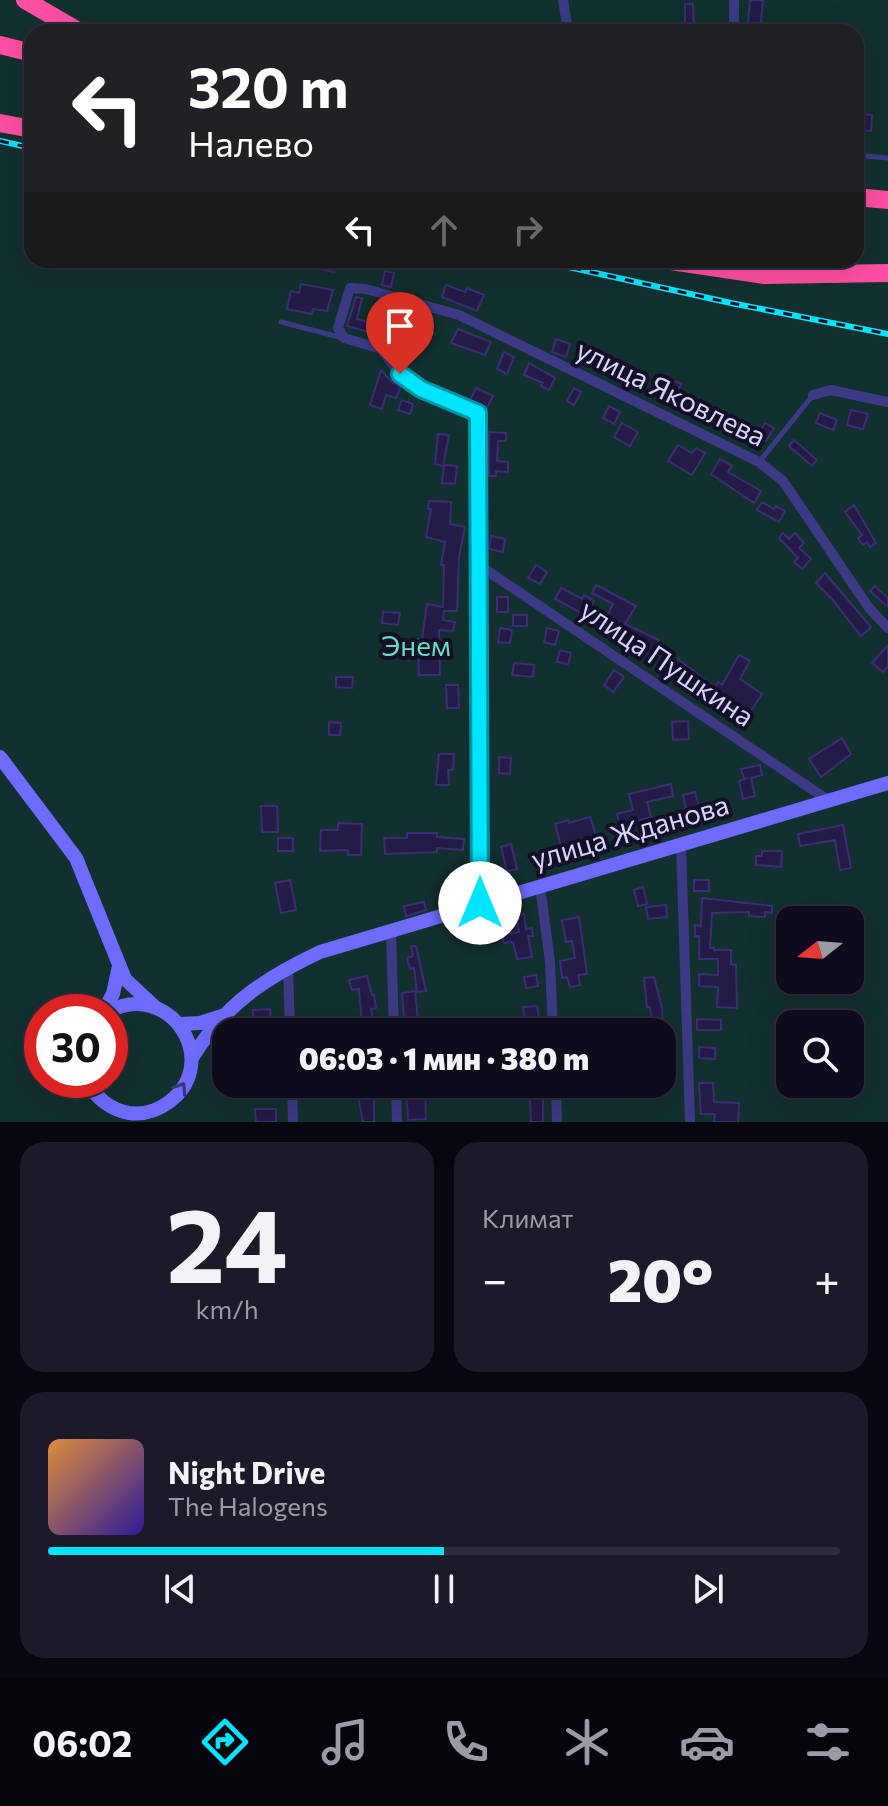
<!DOCTYPE html>
<html lang="ru">
<meta charset="utf-8">
<style>
body{margin:0;font-family:Commissioner,sans-serif;background:#1c1929;color:#f1f3f6;height:100vh;display:flex;flex-direction:column;font-size:30px;white-space:nowrap}
*{box-sizing:border-box;margin:0}
p{font-size:26px;color:#9b9ba3}
.icon{flex:none;width:44px;height:44px;fill:none;stroke:currentColor;stroke-width:2;stroke-linecap:round;stroke-linejoin:round}
.map{position:relative;height:1122px;overflow:hidden}
.details{display:flex;flex-direction:column;gap:20px;padding:20px;background:#08060f;flex:1}
.details>*{flex:none}
.top-card{position:absolute;left:24px;top:24px;width:840px;height:244px;border-radius:24px;box-shadow:0 8px 32px #0002,0 0 0 2px #2e2b3b;background:#202124;color:#fff;overflow:hidden}
.needle{width:52px;rotate:253deg}
.controls{position:absolute;left:776px;top:906px;display:grid;gap:16px}
.controls a{display:grid;place-items:center;width:88px;height:88px;border-radius:16px;background:#0e0b1c;box-shadow:0 8px 32px #0002,0 0 0 2px #2e2b3b;font-size:40px}
.speed{position:absolute;left:24px;top:994px;display:flex;gap:16px;font-size:40px;font-weight:700;text-align:center}
.speed>*{display:grid;place-content:center;width:104px;height:104px;border-radius:50%;background:#0e0b1c;box-shadow:0 8px 32px #0002,0 0 0 2px #2e2b3b;line-height:1}
.speed .limit{border:12px solid #d22;background:#fff;color:#111}
.pin{position:absolute;display:grid;place-items:center;width:68px;height:68px;color:#fff;margin:-82px -34px;border-radius:50% 50% 50% 0;rotate:-45deg;box-shadow:0 0 8px #0007}
.pin .icon{rotate:45deg}
.me{position:absolute;width:88px;margin:-44px;rotate:0deg;stroke-linejoin:round;filter:drop-shadow(0 0 6px #0008)}
.turn{display:flex;align-items:center;gap:28px;height:168px;padding:0 32px;font-size:36px}
.turn .icon{width:104px;height:104px;stroke-width:2.5}
.turn b{display:block;font-size:56px;line-height:68px}
.lanes{display:flex;align-items:center;height:76px;padding:0 32px;background:#0003;justify-content:center;gap:40px;direction:ltr}
.lanes .off{opacity:.35}
.big{font-size:60px;font-weight:800;line-height:1.1}
.details .card{flex:1;display:flex;flex-direction:column;justify-content:center;gap:12px;min-width:0;padding:0 28px;border-radius:24px;background:#1c1929}
.details .dial{align-items:center;gap:0}
.dial b{font-size:104px;line-height:1}
.song{display:flex;align-items:center;gap:24px}
.cover{width:96px;height:96px;border-radius:12px;background:linear-gradient(135deg,hsl(30 70% 55%),hsl(250 70% 35%))}
.played{height:8px;border-radius:4px;background:linear-gradient(90deg,#00e5ff 50%,#2e2b3b 50%)}
.keys{display:flex;justify-content:space-around;direction:ltr}
.heat{display:flex;justify-content:space-between;align-items:center;font-size:44px;direction:ltr}
.details .tiles{flex:1;display:grid;gap:20px;grid-template-columns:1fr 1fr}
.card:last-child{grid-column:span 2}
.trip{position:absolute;left:212px;top:1018px;width:464px;height:80px;border-radius:24px;background:#0e0b1c;box-shadow:0 8px 32px #0002,0 0 0 2px #2e2b3b;font-weight:800;line-height:80px;text-align:center}
.menu{display:flex;height:128px;justify-content:space-around;align-items:center;background:#06040b;color:#9b9ba3}
.menu .icon{width:56px;height:56px}
.menu .on{color:#00e5ff}
.menu b{font-size:36px;color:#f1f3f6}
.map>svg:first-child{display:block}
.green{fill:#12302f;fill-rule:evenodd}
.building{fill:#241b47;stroke:#3b2d73;stroke-width:2}
.lines{fill:none;stroke-linecap:round;stroke-linejoin:round}
.lane{stroke:#3d3a85;stroke-width:5}
.street{stroke:#3d3a85;stroke-width:10}
.secondary{stroke:#6f6bff;stroke-width:14}
.highway{stroke:#ff4fa3;stroke-width:18}
.rail-casing{stroke:#00e5ff;stroke-width:6}
.rail{stroke:#130f26;stroke-width:3;stroke-dasharray:9;stroke-linecap:butt}
.oneway{stroke:#38347d}
.route-casing{stroke:#0095a6;stroke-width:20}
.route{stroke:#00e5ff;stroke-width:14}
.labels{text-anchor:middle;stroke-width:8;stroke-linejoin:round;paint-order:stroke}
.street-label{font-size:28px;fill:#d9d4ff;stroke:#130f26}
.park-label{font-size:28px;fill:#5fe0c0;stroke:#130f26}
</style>
<div class="map">
<svg width="888" height="1122" viewBox="0 0 888 1122">
<rect width="100%" height="100%" fill="#130f26"/>
<path class="green" d="M0 0H888V1122H0ZM32 32H856V260H32ZM790 920H850V980H790ZM42 1012H110V1080H42ZM790 1024H850V1084H790ZM226 1032H662V1084H226Z"/>
<g class="building">
<path d="M750 0H763L760 32H747Z"/>
<path d="M685 4H693L694 28H685Z"/>
<path d="M862 114 872 115 871 131 861 130Z"/>
<path d="M323 260 337 262 334 272 321 269Z"/>
<path d="M385 271 394 273 391 287 382 285Z"/>
<path d="M301 284 333 290 327 311 313 309 312 314 287 309 291 291 299 293Z"/>
<path d="M446 285 465 292 467 288 484 295 477 311 442 297Z"/>
<path d="M356 297 362 298 357 319 371 323 369 332 347 326Z"/>
<path d="M458 329 491 342 485 355 451 343Z"/>
<path d="M556 339 570 344 566 357 552 352Z"/>
<path d="M504 352 514 357 507 374 497 369Z"/>
<path d="M529 363 555 378 549 390 541 386 543 383 524 375Z"/>
<path d="M381 370 393 383 401 386 396 398 386 395 382 409 370 405Z"/>
<path d="M639 372 649 376 643 391 633 387Z"/>
<path d="M668 378 681 384 671 406 658 400Z"/>
<path d="M476 388 493 396 487 408 470 400Z"/>
<path d="M574 388 581 392 574 405 567 401Z"/>
<path d="M402 400 413 404 410 414 398 410Z"/>
<path d="M609 406 620 412 614 424 603 418Z"/>
<path d="M711 410 726 417 721 427 706 420Z"/>
<path d="M851 410 868 414 863 429 847 425Z"/>
<path d="M820 413 837 420 833 430 816 423Z"/>
<path d="M622 423 638 432 630 446 614 437Z"/>
<path d="M765 423 774 428 766 441 757 436Z"/>
<path d="M489 432 506 433V441H498L497 461 508 462V472L496 471V476H489Z"/>
<path d="M438 434 449 435 443 466 435 464Z"/>
<path d="M794 440 817 460 812 466 789 446Z"/>
<path d="M678 445 692 453 696 448 705 453 692 475 668 461Z"/>
<path d="M720 459 732 466 728 472 761 491 754 503 711 474Z"/>
<path d="M444 465 457 466 455 484 442 483Z"/>
<path d="M429 501 451 502 450 524 465 527 459 557 457 611H444L443 620 455 622 453 631 439 630 440 675H419L418 639H422L427 604 443 607 444 565H441L445 542 426 537 431 509H428Z"/>
<path d="M762 502 774 509 776 506 785 511 779 522 757 510Z"/>
<path d="M854 505 876 543 870 547 867 542 863 545 858 538 862 535 845 512Z"/>
<path d="M783 533 789 539 795 533 804 543 799 548 811 559 802 569 794 562 798 558 779 538Z"/>
<path d="M491 536 505 539 503 552 489 549Z"/>
<path d="M536 565 547 572 540 584 528 578Z"/>
<path d="M825 573 871 627 861 636 832 599 816 583Z"/>
<path d="M596 585 636 606 625 624 659 640 650 655 617 638 618 635 602 627 613 604 592 593Z"/>
<path d="M875 586 888 598V607L870 591Z"/>
<path d="M561 588 582 599 584 595 594 601 585 615 555 599Z"/>
<rect x="497" y="597" width="11" height="15"/>
<path d="M383 612 400 613 398 625 382 623Z"/>
<rect x="513" y="615" width="14" height="11"/>
<path d="M500 628 512 630 510 643 498 642Z"/>
<path d="M547 628 559 631 555 645 544 642Z"/>
<path d="M888 645V666L883 672 872 663Z"/>
<path d="M560 650 571 653 568 664 557 662Z"/>
<path d="M739 655 750 661 740 679 762 694 742 724 730 716 734 711 672 670 678 659 715 687 718 682 722 685Z"/>
<path d="M514 663 534 665 533 677 512 675Z"/>
<path d="M614 670 624 677 613 692 604 685Z"/>
<path d="M336 677H353L352 688 336 687Z"/>
<path d="M446 685H458L459 708H447Z"/>
<path d="M688 721 689 739 673 740 672 722Z"/>
<path d="M329 722 341 723 340 735H329Z"/>
<path d="M842 738 851 754 821 777 809 759Z"/>
<path d="M439 754H454L453 770H448L449 785H436Z"/>
<path d="M499 757 511 758 510 774 499 773Z"/>
<path d="M760 765 762 775 751 778 755 796 743 799 739 781 748 778 744 779 741 769Z"/>
<path d="M671 784 673 796 647 802 651 817 620 826 617 814 633 810 629 794Z"/>
<path d="M695 792 700 810 687 813 683 795Z"/>
<path d="M261 806H277L278 832H262Z"/>
<path d="M590 817 596 835 569 843 571 850 563 853 555 824 568 820 569 823Z"/>
<path d="M338 823 362 824 361 855H348V850L320 851 321 830H338Z"/>
<path d="M843 825 851 868 840 870 835 840 800 846 798 834Z"/>
<path d="M407 833H437V837L464 839 463 850 437 848V852L385 854 384 838H407Z"/>
<rect x="278" y="838" width="15" height="13"/>
<path d="M511 844 517 869 507 871 501 847Z"/>
<path d="M762 851H782L781 867 756 865V856H762Z"/>
<path d="M290 880 296 910 281 913 275 883Z"/>
<rect x="694" y="880" width="15" height="11"/>
<path d="M643 887 647 904 638 906 634 890Z"/>
<path d="M702 898 772 906V913L765 912V917L749 916V912L712 913 710 948H714V950H731V964L736 965 737 1008 717 1007 718 987 699 986V974L718 975V959H699V936H695V925L701 926Z"/>
<path d="M424 902 426 910 406 916 404 906Z"/>
<path d="M666 905 667 917 648 919 646 907Z"/>
<path d="M524 914 526 929 532 928 533 936H528L532 957 517 959 513 942 504 943 502 935 519 932 516 915Z"/>
<path d="M579 917 587 974 578 975 580 985 570 987 567 977 562 978 560 961 575 958 572 941 566 942 562 920Z"/>
<path d="M411 946H416L426 991 417 992 414 968 410 969 407 958 413 956Z"/>
<path d="M536 975 538 986 526 988 524 977Z"/>
<path d="M367 976 372 995H374L376 1008 371 1009 376 1032H347L362 1025 359 989 352 990 349 980Z"/>
<path d="M654 977 662 1008 663 1032H653L650 1007H647L644 978Z"/>
<path d="M415 991 419 1032H405L402 993Z"/>
<path d="M537 1006 539 1018 525 1019 523 1007Z"/>
<path d="M270 1009 271 1028 254 1029 253 1010Z"/>
<path d="M697 1019 721 1020V1030H697Z"/>
<path d="M699 1047 715 1048V1059L699 1058Z"/>
<path d="M662 1061H669L670 1087H662Z"/>
<path d="M699 1083H713L714 1102 739 1103 738 1122H714L715 1114H701Z"/>
<path d="M348 1084H360L362 1095 350 1098Z"/>
<path d="M409 1084H425L426 1119 408 1120 406 1088H409Z"/>
<path d="M529 1084H543V1122H531Z"/>
<path d="M374 1093V1122H363L358 1096Z"/>
<path d="M255 1109H276V1122H256Z"/>
</g>
<g class="lines">
<g class="lane">
<path d="M856 155 888 158"/>
<path d="M281 322 343 338"/>
<path d="M760 461 813 395"/>
</g>
<g class="street">
<path d="M563 0 568 32"/>
<path d="M734 32V0"/>
<path d="M813 395 831 390 888 402"/>
<path d="M480 566 828 800"/>
<path d="M681 846 690 1122"/>
<path d="M540 886 550 962 553 1032"/>
<path d="M480 903 478 413 421 389 400 374 381 349 344 338 338 328 350 288 366 289 459 315 759 462 783 481 869 608 888 628"/>
<path d="M391 932 394 1032"/>
<path d="M288 967 290 1032"/>
<path d="M292 1084 293 1122"/>
<path d="M396 1084 397 1122"/>
<path d="M556 1084 557 1122"/>
</g>
<g class="secondary">
<path d="M0 757 76 858 125 979 154 1006"/>
<path d="M103 1012 113 994 119 966"/>
<path d="M180 1024 200 1023 222 1016"/>
<path d="M192 1058C224 1005 265 978 320 952L888 783"/>
<path d="M87 1080C94 1097 111 1110 129 1113 144 1115 157 1111 169 1102 224 1061 168 978 108 1012"/>
</g>
<g class="highway">
<path d="M25 0 80 32"/>
<path d="M0 45 32 53"/>
<path d="M0 123 32 129"/>
<path d="M856 197 888 200"/>
<path d="M664 260 765 275 888 273"/>
</g>
<defs>
<g id="rail">
<path d="M0 141 32 148"/>
<path d="M537 260 731 303 888 334"/>
</g>
</defs>
<use href="#rail" class="rail-casing"/>
<use href="#rail" class="rail"/>
</g>
<defs><path id="oneway-chevron" d="M-2-3.5L2.5 0L-2 3.5" fill="none" stroke-width="1.6" stroke-linecap="round" stroke-linejoin="round" transform="scale(2)"/></defs>
<use class="oneway" href="#oneway-chevron" transform="translate(181 1088) rotate(-57)"/>
<g class="lines">
<defs>
<path id="route" d="M400 374 421 389 478 413 480 903"/>
</defs>
<use href="#route" class="route-casing"/>
<use href="#route" class="route"/>
</g>
<g class="labels">
<g class="street-label">
<text transform="translate(671 393) rotate(26)" y="10">улица Яковлева</text>
<text transform="translate(667 663) rotate(34)" y="10">улица Пушкина</text>
<text transform="translate(630 832) rotate(-16)" y="10">улица Жданова</text>
</g>
<g class="park-label">
<text x="416" y="656">Энем</text>
</g>
</g>
</svg>
<div class="controls">
<a><svg class="needle" viewBox="-14 -14 28 28"><path d="M0-13l5 13h-10z" fill="#e53935"/><path d="M0 13l5-13h-10z" fill="#9b9ba3"/></svg></a>
<a><svg class="icon" aria-label="search" viewBox="0 0 24 24"><circle cx="10" cy="10" r="6"/><path d="M15 15l6 6"/></svg></a>
</div>
<div class="speed"><div class="limit">30</div></div>
<div class="pin" style="left:400px;top:374px;background:#d93025"><svg class="icon" aria-label="arrive" viewBox="0 0 24 24"><path d="M6 21V4h12l-3 4 3 4H6"/></svg></div>
<svg class="me" style="left:480px;top:903px" viewBox="-20 -20 40 40"><circle r="19" fill="#fff"/><path d="M0-13L10 11 0 6-10 11z" fill="#00e5ff"/></svg>
<div class="trip">06:03 · 1 мин · 380 m</div>
<div class="top-card">
<div class="turn"><svg class="icon" aria-label="left" viewBox="0 0 24 24"><path d="M17 20v-9H6M10 6l-5 5 5 5"/></svg><div><b>320 m</b>Налево</div></div>
<div class="lanes"><svg class="icon" aria-label="left" viewBox="0 0 24 24"><path d="M17 20v-9H6M10 6l-5 5 5 5"/></svg><svg class="icon off" aria-label="ahead" viewBox="0 0 24 24"><path d="M12 20V5M6 11l6-6 6 6"/></svg><svg class="icon off" aria-label="right" viewBox="0 0 24 24"><path d="M7 20v-9h11M14 6l5 5-5 5"/></svg></div>
</div>
</div>
<section class="details">
<div class="tiles">
<div class="card dial"><b>24</b><p>km/h</p></div>
<div class="card"><p>Климат</p>
<div class="heat"><a>−</a><b class="big">20°</b><a>+</a></div>
</div>
<div class="card">
<div class="song"><i class="cover"></i><div><b>Night Drive</b><p>The Halogens</p></div></div>
<div class="played"></div>
<div class="keys"><svg class="icon" aria-label="previous" viewBox="0 0 24 24"><path d="M18 5L8 12l10 7zM5 5v14"/></svg><svg class="icon" aria-label="pause" viewBox="0 0 24 24"><path d="M8 5v14M16 5v14"/></svg><svg class="icon" aria-label="next" viewBox="0 0 24 24"><path d="M6 5l10 7-10 7zM19 5v14"/></svg></div>
</div>
</div>
</section>
<nav class="menu">
<b>06:02</b>
<svg class="icon on" aria-label="directions" viewBox="0 0 24 24"><path d="M12 3l9 9-9 9-9-9zM9 14v-3h6M13 9l2 2-2 2"/></svg>
<svg class="icon" aria-label="music" viewBox="0 0 24 24"><path d="M9 18V5l10-2v13"/><circle cx="6" cy="18" r="3"/><circle cx="16" cy="16" r="3"/></svg>
<svg class="icon" aria-label="phone" viewBox="0 0 24 24"><path d="M5 4h4l2 5-3 2q2 4 5 5l2-3 5 2v4C11 20 4 13 5 4z"/></svg>
<svg class="icon" aria-label="climate" viewBox="0 0 24 24"><path d="M12 3v18M4 7l16 10M4 17L20 7"/></svg>
<svg class="icon" aria-label="car" viewBox="0 0 24 24"><path d="M5 17H2v-5l4-1 3-4h7l3 4 3 1v5h-3M9 17h6M6 11h13"/><circle cx="7" cy="17" r="2"/><circle cx="17" cy="17" r="2"/></svg>
<svg class="icon" aria-label="filters" viewBox="0 0 24 24"><path d="M4 7h16M4 17h16"/><circle cx="9" cy="7" r="2"/><circle cx="15" cy="17" r="2"/></svg>
</nav>
